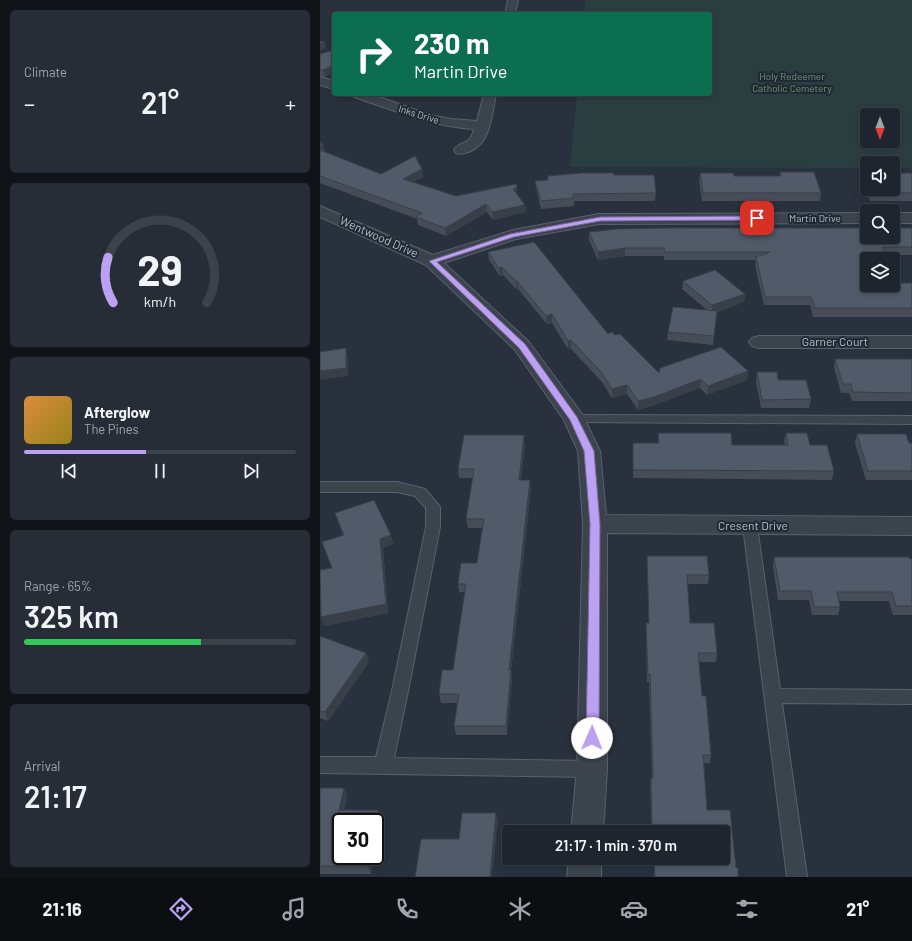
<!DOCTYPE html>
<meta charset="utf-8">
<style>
body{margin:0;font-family:Barlow,sans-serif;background:#262d36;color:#f1f3f6;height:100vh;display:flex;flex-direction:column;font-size:15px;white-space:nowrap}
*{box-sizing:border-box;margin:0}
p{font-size:13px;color:#a1a5aa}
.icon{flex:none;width:22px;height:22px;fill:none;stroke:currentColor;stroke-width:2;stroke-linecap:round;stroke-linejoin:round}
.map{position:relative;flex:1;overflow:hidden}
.drawer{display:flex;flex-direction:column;gap:10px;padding:10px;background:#101419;width:320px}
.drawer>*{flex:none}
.banner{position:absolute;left:12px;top:12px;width:380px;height:84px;border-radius:4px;box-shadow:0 2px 6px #0003,0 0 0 1px #3c424a;background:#0b6e4f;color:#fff;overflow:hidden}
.needle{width:26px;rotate:180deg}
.tools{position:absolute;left:540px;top:108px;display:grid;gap:8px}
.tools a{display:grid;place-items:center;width:40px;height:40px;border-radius:4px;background:#1e252e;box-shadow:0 2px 6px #0003,0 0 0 1px #3c424a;font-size:20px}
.speed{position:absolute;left:12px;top:813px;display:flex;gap:8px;font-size:20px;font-weight:700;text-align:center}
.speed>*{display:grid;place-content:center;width:52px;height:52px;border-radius:50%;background:#1e252e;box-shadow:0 2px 6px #0003,0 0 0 1px #3c424a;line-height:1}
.speed .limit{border:2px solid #111;border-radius:6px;background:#fff;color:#111}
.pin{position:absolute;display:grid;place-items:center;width:34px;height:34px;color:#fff;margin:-17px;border-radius:8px;box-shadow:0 2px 6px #0006}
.me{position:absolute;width:44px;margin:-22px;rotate:1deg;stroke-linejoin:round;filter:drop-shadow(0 0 3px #0008)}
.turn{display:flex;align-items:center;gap:14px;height:84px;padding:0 16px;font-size:18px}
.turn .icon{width:52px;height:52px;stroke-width:2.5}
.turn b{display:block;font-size:28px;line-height:34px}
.big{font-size:30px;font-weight:600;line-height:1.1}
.drawer .card{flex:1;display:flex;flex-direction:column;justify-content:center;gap:6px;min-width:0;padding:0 14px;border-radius:6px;background:#262d36}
.drawer .dial{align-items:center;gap:0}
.dial svg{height:104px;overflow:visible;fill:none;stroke:#3c424a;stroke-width:7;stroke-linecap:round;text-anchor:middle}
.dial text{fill:#f1f3f6;stroke:none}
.song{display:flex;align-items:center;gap:12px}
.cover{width:48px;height:48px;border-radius:6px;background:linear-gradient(135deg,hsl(30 70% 55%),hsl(50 70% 35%))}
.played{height:4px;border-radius:2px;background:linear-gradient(90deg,#bca0f2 45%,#3c424a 45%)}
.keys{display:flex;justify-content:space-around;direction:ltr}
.heat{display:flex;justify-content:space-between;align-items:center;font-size:22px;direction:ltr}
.charge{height:6px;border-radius:3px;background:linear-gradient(90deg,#34c759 65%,#3c424a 0)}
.trip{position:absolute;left:182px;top:825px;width:228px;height:40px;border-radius:4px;background:#1e252e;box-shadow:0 2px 6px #0003,0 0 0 1px #3c424a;font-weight:600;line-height:40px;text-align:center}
.menu{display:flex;height:64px;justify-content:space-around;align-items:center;background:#0c0f12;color:#a1a5aa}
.menu .icon{width:28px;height:28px}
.menu .active{color:#bca0f2}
.menu b{font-size:18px;color:#f1f3f6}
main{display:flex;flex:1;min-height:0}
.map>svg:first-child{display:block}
.green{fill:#2b3e3f;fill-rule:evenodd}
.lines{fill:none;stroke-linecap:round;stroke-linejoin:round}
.service-casing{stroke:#59616b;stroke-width:2}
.minor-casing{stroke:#59616b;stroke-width:2}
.service{fill:#3b434d;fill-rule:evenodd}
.minor{fill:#3b434d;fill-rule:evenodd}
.wall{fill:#464d59}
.shaded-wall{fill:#393f49}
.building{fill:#515a68;stroke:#393f49}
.route{fill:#bca0f2;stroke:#7a689d}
.labels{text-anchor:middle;stroke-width:4;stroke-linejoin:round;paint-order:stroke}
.far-park-label{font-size:10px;fill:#71977a;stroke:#202833}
.far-street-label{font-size:10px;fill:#b8bec8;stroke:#202833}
.street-label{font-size:12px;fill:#b8bec8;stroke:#202833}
</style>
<main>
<section class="drawer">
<div class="card"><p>Climate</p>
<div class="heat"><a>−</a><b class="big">21°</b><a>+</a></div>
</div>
<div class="card dial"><svg viewBox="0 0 100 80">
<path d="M14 69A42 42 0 1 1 86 69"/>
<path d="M14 69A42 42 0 0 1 10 34" stroke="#bca0f2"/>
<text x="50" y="56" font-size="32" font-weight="700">29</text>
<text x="50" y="72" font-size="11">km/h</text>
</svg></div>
<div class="card">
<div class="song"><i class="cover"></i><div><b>Afterglow</b><p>The Pines</p></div></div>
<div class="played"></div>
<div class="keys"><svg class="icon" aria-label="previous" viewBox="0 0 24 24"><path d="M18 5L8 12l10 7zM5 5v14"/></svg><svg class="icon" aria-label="pause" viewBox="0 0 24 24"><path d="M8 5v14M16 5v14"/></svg><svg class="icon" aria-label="next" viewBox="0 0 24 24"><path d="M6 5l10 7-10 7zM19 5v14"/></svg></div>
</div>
<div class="card"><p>Range · 65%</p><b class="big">325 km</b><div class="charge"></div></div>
<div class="card"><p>Arrival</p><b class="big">21:17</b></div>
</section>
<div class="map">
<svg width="592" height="877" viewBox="0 0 592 877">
<rect width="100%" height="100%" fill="#28313d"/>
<path class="green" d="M265 0H592V168H573V163H547V168L250 167 257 94H390V14H264ZM547 115H573V141H547Z"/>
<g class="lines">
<defs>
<g id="service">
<path d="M254 415 592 416V424L250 422 248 419 250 416Z"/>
<path d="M0 482H77L105 489 120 507V527L88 691 74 758 272 761 278 763 281 769 278 775 272 777 0 773V757H56L72 691 106 527V508L95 496 77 492H0Z"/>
<path d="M430 521 435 522 437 526 460 689 592 690V704L462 703 487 877H467L423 526 425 522Z"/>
</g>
<g id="minor">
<path d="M188 0H198L195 14H185Z"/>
<path d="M0 77 14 81V89L0 85Z"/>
<path d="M33 94H51L110 115 131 119 157 121 164 94H176C172 113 171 142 151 151 145 153 142 155 136 153L134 150C141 139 149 148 154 129 110 126 76 111 34 97Z"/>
<path d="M0 206 113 255 193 230 279 214 547 213V223L279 224 196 239 124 263 209 342 262 414 280 451 286 515 592 517V535L287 533V769L283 832H251L257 769 263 524 258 451 244 420 195 350 106 265 0 217Z"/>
<rect x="573" y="213" width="19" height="10"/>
<path d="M439 336H592V348H439L432 346 429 342 432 338Z"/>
<path d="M249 858H281V877H247Z"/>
</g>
</defs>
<use href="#service" class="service-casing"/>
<use href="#minor" class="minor-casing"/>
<use href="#service" class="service"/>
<use href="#minor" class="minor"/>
</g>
<g class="wall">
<path d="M0 54 14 72 5 77 0 76Z"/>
<path d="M0 143 3 144 5 151 4 152 61 174 102 169 103 177 93 182 136 196 197 195 205 205 206 212 173 220 167 212 126 236 98 225 97 219 0 183Z"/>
<path d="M460 172 501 193 500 201H382L379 180 380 173 414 176H459Z"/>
<path d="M543 173H547V189H573L592 173V201H550L541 180Z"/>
<path d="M294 175 336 193 335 201H254V206L221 209 216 188 215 181 228 180V176Z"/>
<path d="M592 228V255H565L576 283H592V317H493L490 305H444L435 265 436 260H344V256H305L278 260 269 240V232Z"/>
<path d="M168 252 288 334 295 335 339 373 428 371 427 380 387 395 380 388 334 405 318 410 307 394 292 398 282 382 251 349H248L232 323 227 324 198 289H196L183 275 180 276 169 260Z"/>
<path d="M363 281 425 294 424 302 397 312 393 345 347 340 348 332 387 310 362 289Z"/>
<path d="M515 359H592V401H532L529 393H521L514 367Z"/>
<path d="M437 372 458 380 491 399 489 408H441L436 381Z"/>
<path d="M338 433 412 445H465L464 441 466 433 490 445 514 471 512 480 313 478V443H338Z"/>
<path d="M537 434 589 443H592V480H546L535 443Z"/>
<path d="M205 444 201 480 211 489 191 671 192 679 187 735H136L134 726 137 703H121L119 694 133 670 145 592H139L138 584 157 563 162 528H148L146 519 153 478H139L138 469Z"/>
<path d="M15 513 71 535 73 544 63 548 68 613 4 626 1 617 12 568 2 542 23 535 18 522Z"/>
<path d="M327 556H387L389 575 388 584H367L370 623H394L397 653 396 662H379L382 696H386L391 755 390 763H384L387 810H410L416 868H418V877H334V858H403V832H332L330 786 331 778H332L329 682H327L326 632V623H329L327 565Z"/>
<path d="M454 557 592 559V615H573L569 601H519L520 607 518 615H492L489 600H458L453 566Z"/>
<path d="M0 636 46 653 49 662 8 721 0 718Z"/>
<path d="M0 788H24L27 797 24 810H58L61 818 51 874H0Z"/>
</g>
<g class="shaded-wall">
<path d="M5 42 6 48 0 51V44Z"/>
<path d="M14 65V72L5 77 3 70Z"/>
<path d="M3 144 5 151 0 154V145Z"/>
<path d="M102 169 103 177 84 187 83 179Z"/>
<path d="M197 187V195L193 189Z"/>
<path d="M166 204 167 212 126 236 125 228Z"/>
<path d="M205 205 206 212 173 220 172 212Z"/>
<path d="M305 248V256L278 260V252Z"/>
<path d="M182 267 183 275 180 276 179 268Z"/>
<path d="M196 281H197L198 289H196Z"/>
<path d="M425 294 424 302 397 312 393 345 394 336 392 314V305Z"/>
<path d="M232 314V323L227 324 226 316Z"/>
<path d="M251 340V349H248V341Z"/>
<path d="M26 348 28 357V376L0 380V371Z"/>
<path d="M428 371 427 380 387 395 388 386Z"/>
<path d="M381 379 380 388 334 405 318 410V401Z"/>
<path d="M307 385V394L292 398V389Z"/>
<path d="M204 435 205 444 200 489 199 480Z"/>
<path d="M210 480 211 489 191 671 192 679 187 735 186 726 189 670Z"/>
<path d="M71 535 73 544 63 548 68 613 4 626 1 617 60 539Z"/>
<path d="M46 653 49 662 8 721 5 712Z"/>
<path d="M24 788 27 797 22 818 19 810Z"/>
<path d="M58 810 61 818 55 851V827Z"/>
<path d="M176 813 178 821 172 877H170Z"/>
<path d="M49 856H54L51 874 47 866Z"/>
</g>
<g class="building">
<path d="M0 41 5 42 0 44Z"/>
<path d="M14 45V65L3 70H0V54L13 50Z"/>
<path d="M0 150 61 174 95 156 102 169 83 179 136 196 196 184 197 187 193 189 205 205 172 212 166 204 125 228 96 217 102 213 0 176Z"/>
<path d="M460 172H494L501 193H383L380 173H413L414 176H461Z"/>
<path d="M261 173H294V175H334L336 193 253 194 254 198 221 201 215 181 228 180V176Z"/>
<path d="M543 173H547V182Z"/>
<path d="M573 173H592V193H552L550 189H573Z"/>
<path d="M343 228H547V237H573V228H592V247H562L567 259H547V285H573V274L576 283H592V308H495L491 297H445L436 257 450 252H345L344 248H305L278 252 269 232 297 229Z"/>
<path d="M214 242 288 334 292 332 295 335 300 334 339 373 340 368 401 347 428 371 388 386 381 379 334 397 318 401 307 385 292 389 282 373 251 340 248 341 232 314 226 316 197 281H196L182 267 179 268 168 252Z"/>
<path d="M395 270 425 294 392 305 363 281Z"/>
<path d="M353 307 397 311 394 336 348 332Z"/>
<path d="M26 348V368L0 371V352Z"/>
<path d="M515 359H592V393L533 392 531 384H523Z"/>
<path d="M437 372H457L458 380H486L491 399 442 400Z"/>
<path d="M338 433H411L412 445H468L466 433H487L490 445H507L514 471 313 470V443H339Z"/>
<path d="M537 434H586L589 443H592V471H548Z"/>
<path d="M144 435H204L199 480H210L189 670H191L186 726H134L139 694H119L122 670H133L146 584H138L141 563H157L164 519H146L154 469H138Z"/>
<path d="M54 500 71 535 60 539 66 604 1 617 0 570 12 568 2 542 24 535 15 513Z"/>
<path d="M327 556H387L389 575H367L370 623H394L397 653H378L382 696H386L391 755H383L387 810H410L416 868H418V877H335L334 858H403V832H332L331 778H333L330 674H328L326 623H329Z"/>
<path d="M454 557H589L590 559H592V606H576L572 592H517L520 607H494L491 591H460Z"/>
<path d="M0 636 46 653 5 712 0 711Z"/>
<path d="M0 788H24L19 810H58L55 827V822H21V856H49L47 866H0Z"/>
<path d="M142 813H176L170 877H95L101 839H139Z"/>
</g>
<path class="route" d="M437 216 439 217V220L280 221 194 237 117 262 205 344 257 417 274 451 280 524 279 738 277 742 272 744 268 742 266 738 270 524 264 451 250 420 199 348 109 261 190 234 280 217Z"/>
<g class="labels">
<g class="far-park-label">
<text x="472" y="80">Holy Redeemer<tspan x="472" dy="12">Catholic Cemetery</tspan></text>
</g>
<g class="far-street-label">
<text transform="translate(99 114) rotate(17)" y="4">Inks Drive</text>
<text x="495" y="222">Martin Drive</text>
</g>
<g class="street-label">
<text transform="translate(59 237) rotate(24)" y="4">Wentwood Drive</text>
<text x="515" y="346">Garner Court</text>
<text x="433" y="530">Cresent Drive</text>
</g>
</g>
</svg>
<div class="tools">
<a><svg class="needle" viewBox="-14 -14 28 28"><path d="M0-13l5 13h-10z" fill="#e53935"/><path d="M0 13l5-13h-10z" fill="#a1a5aa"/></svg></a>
<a><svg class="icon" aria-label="sound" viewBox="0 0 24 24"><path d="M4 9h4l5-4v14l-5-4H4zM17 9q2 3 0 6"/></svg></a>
<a><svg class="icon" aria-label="search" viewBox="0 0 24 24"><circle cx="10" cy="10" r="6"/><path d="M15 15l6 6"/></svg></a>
<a><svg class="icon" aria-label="layers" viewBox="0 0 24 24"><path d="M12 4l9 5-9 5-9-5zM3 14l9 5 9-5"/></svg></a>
</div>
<div class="speed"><div class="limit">30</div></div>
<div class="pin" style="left:437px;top:218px;background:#d93025"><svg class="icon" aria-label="arrive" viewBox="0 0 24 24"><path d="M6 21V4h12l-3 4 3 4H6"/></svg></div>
<svg class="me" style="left:272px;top:738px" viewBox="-20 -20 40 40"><circle r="19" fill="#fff"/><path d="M0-13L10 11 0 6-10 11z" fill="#bca0f2"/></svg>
<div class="trip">21:17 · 1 min · 370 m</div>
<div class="banner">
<div class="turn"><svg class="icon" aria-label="right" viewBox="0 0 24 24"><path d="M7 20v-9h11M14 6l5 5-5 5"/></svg><div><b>230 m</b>Martin Drive</div></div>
</div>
</div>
</main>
<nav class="menu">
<b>21:16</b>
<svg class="icon active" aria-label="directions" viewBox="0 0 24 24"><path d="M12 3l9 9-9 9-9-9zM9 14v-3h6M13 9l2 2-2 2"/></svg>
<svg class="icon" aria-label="music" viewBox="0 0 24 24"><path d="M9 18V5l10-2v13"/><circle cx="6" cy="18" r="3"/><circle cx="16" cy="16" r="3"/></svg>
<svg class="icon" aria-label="phone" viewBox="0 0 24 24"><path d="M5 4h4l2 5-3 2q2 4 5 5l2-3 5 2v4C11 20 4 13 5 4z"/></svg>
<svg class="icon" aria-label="climate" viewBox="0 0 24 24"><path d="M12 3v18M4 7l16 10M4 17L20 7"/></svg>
<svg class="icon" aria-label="car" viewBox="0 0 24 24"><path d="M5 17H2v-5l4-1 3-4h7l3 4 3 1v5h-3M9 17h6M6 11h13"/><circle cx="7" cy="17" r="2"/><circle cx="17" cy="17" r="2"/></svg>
<svg class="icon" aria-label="filters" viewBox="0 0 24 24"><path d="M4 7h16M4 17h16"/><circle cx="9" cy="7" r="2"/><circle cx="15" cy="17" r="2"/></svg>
<b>21°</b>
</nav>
